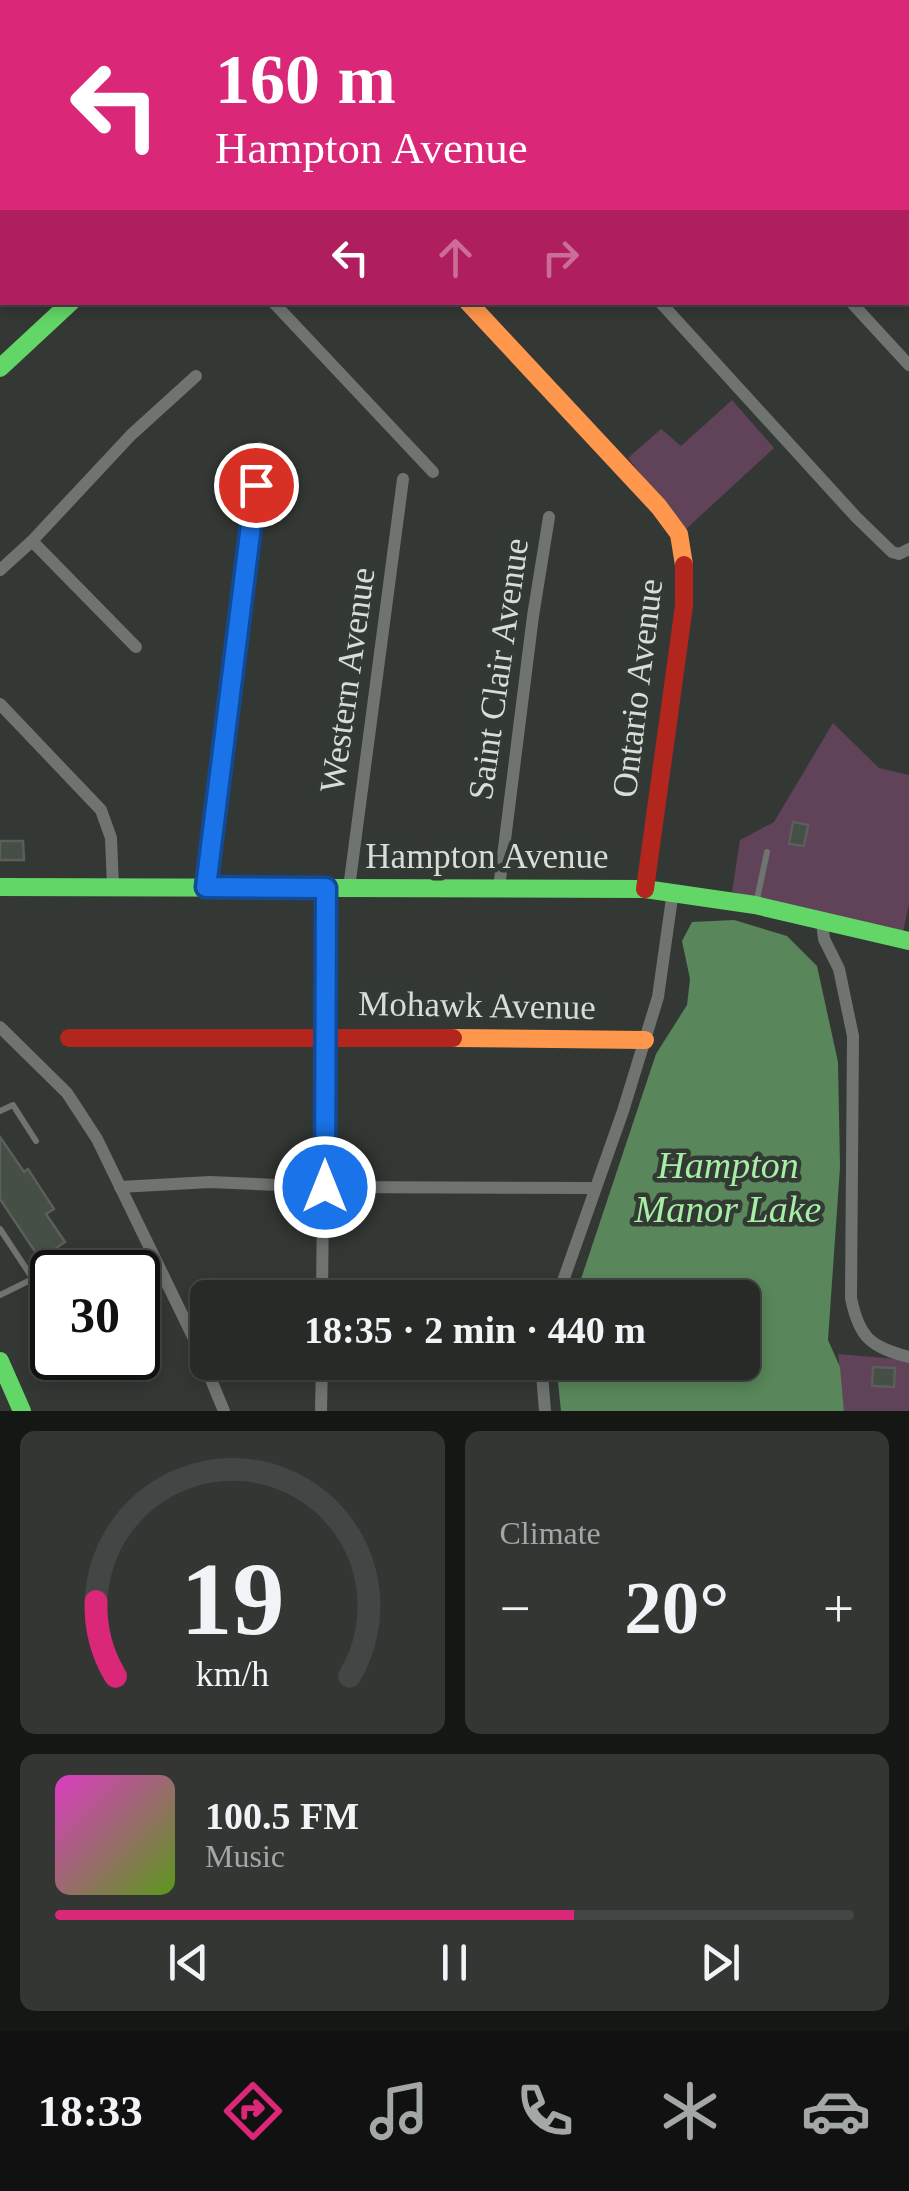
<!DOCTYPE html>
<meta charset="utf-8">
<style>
body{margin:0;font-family:Georgia,serif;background:#333633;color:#f1f3f6;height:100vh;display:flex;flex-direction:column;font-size:38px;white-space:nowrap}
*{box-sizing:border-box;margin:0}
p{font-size:32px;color:#a4a7a7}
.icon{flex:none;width:55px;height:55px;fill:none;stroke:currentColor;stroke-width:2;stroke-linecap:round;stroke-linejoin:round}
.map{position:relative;height:1411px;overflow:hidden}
.side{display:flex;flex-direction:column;gap:20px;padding:20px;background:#151715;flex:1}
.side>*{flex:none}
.hud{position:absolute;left:0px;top:0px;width:910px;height:305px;box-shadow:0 5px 15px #0003,0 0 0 2px #434644;background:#db2777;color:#fff;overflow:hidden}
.speed{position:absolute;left:30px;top:1250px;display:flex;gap:20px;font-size:50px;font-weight:700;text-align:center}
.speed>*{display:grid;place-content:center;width:130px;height:130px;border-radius:50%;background:#272a27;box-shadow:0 5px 15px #0003,0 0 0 2px #434644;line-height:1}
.speed .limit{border:5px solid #111;border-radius:15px;background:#fff;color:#111}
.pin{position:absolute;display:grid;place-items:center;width:85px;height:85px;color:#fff;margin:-42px;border:5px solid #fff;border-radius:50%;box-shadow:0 2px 10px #0007}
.me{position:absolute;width:110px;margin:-55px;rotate:0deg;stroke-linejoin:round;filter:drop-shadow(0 0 8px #0008)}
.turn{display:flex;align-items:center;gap:35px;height:210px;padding:0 50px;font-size:45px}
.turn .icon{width:130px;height:130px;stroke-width:2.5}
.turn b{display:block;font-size:70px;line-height:85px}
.lanes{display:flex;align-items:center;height:95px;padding:0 50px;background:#0003;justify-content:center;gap:50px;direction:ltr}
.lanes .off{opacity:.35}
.big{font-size:75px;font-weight:700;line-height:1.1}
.side .card{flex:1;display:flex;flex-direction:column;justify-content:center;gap:15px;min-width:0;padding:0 35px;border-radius:15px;background:#333633}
.side .dial{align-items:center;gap:0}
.dial svg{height:260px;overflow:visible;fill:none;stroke:#434644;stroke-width:7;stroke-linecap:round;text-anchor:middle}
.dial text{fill:#f1f3f6;stroke:none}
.song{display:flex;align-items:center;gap:30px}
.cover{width:120px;height:120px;border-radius:15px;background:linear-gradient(135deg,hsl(310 70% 55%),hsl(90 70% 35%))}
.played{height:10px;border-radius:5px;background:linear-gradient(90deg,#db2777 65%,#434644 65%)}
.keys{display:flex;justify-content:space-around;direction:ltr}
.heat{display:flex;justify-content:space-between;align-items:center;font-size:55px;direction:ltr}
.side .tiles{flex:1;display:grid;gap:20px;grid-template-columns:1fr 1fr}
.card:last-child{grid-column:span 2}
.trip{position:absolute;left:190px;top:1280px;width:570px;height:100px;border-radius:15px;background:#272a27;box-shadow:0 5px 15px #0003,0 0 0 2px #434644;font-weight:700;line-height:100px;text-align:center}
.menu{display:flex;height:160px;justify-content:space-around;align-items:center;background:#101110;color:#a4a7a7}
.menu .icon{width:70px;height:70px}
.menu .on{color:#db2777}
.menu b{font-size:45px;color:#f1f3f6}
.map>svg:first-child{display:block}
.green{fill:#604259}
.water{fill:#59865a}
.building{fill:#454f45;stroke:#5b5e5b;stroke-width:2.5}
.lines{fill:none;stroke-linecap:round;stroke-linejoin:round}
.lane{stroke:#707470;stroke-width:6}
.street{stroke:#707470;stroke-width:12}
.fast{stroke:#63d668;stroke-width:18}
.slow{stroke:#ff974d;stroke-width:18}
.jam{stroke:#b3261e;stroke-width:18}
.route-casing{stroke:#114b97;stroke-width:25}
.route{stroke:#1a73e8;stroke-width:18}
.labels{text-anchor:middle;stroke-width:9;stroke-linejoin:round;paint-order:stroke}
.street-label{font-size:35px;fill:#d9ddd9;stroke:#333933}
.water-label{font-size:38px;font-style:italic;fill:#a7eea7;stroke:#333933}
</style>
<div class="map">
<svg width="909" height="1411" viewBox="0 0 909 1411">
<rect width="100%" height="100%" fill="#343834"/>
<g class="green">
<path d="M732 400 774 448 685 530 628 458 661 429 681 446Z"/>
<path d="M833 723 879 768 909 775V904L903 932 732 892 740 840 774 822Z"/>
<path d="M838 1354 909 1360V1411H844Z"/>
</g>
<path class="water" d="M734 920 787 936 817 966 838 1062 840 1167 828 1340 840 1367 844 1411H561L556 1363 742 1362V1298L575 1297 656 1054 687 1005 690 979 682 941 692 922Z"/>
<g class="building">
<path d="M793 822 808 825 804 846 789 844Z"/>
<path d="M0 841H23L24 860H0Z"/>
<path d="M0 1137 24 1172 28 1169 54 1209 46 1214 65 1242 40 1259 0 1199Z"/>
<path d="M873 1367 895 1368 894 1387 872 1386Z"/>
</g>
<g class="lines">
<g class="lane">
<path d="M756 904 767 852"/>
<path d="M0 1111 13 1105 36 1141"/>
<path d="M0 1229 33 1279"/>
<path d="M0 1295 61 1265"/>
</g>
<g class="street">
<path d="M188 0 190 2"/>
<path d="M382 0 384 2"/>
<path d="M571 0 573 2"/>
<path d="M765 0 767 2"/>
<path d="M908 154 909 155"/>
<path d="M273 302 433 472"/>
<path d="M660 302 856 517 892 552 899 554 909 549"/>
<path d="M851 302 909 365"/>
<path d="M32 541 136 647"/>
<path d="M0 570 32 541 131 435 196 376"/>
<path d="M0 704 101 810 111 838 113 887"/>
<path d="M207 887 260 448"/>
<path d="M349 888 403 479"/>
<path d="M499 888 533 616 549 517"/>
<path d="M822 922 824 939 839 969 853 1036 851 1298C859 1338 871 1347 909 1357"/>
<path d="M0 1027 67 1093 97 1139 195 1341 224 1411"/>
<path d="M120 1187 210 1182 325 1187 595 1188"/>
<path d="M322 1298 326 888"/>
<path d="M557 1298 623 1111 658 997 673 891"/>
<path d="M541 1362 545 1411"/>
<path d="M321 1411 322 1362"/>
</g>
<g class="fast">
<path d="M0 368 71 302"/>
<path d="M0 887 645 889 755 905 909 941"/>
<path d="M0 1361 22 1411"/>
</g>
<g class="slow">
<path d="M399 2 402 0"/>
<path d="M468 302 659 507 679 534 684 565"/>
<path d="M453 1038 645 1040"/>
</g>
<g class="jam">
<path d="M645 889 684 606V565"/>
<path d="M69 1038H453"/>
</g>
</g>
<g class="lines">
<defs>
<path id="route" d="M256 485 206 887 326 888 325 1187"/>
</defs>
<use href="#route" class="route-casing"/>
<use href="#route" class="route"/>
</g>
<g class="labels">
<g class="street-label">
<text transform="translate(498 669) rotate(-82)" y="12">Saint Clair Avenue</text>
<text transform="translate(347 680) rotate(-82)" y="12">Western Avenue</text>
<text transform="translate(637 688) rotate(-83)" y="12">Ontario Avenue</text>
<text x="487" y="868">Hampton Avenue</text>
<text transform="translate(477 1005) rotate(1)" y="12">Mohawk Avenue</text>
</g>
<g class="water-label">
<text x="728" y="1178">Hampton<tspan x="728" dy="44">Manor Lake</tspan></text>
</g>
</g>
</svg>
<div class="speed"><div class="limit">30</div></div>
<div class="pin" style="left:256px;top:485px;background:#d93025"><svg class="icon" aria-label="arrive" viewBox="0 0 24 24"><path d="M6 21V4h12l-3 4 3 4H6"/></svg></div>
<svg class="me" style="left:325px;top:1187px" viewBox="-20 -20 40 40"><circle r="17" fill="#1a73e8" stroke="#fff" stroke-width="3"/><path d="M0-11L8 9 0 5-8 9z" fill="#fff"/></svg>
<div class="trip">18:35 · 2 min · 440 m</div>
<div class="hud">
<div class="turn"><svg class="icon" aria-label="left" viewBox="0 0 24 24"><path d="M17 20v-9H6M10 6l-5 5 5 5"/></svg><div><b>160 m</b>Hampton Avenue</div></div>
<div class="lanes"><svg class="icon" aria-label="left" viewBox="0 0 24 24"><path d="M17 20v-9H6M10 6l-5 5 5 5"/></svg><svg class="icon off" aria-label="ahead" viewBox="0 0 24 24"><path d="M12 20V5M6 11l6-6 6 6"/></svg><svg class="icon off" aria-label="right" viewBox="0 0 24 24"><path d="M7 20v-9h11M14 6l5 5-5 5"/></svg></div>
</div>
</div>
<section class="side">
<div class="tiles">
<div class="card dial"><svg viewBox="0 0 100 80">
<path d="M14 69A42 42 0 1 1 86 69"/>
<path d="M14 69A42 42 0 0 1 8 46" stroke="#db2777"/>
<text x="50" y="56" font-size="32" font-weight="700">19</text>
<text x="50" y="72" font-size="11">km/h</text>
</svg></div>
<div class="card"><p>Climate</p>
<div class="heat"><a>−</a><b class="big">20°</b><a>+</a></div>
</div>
<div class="card">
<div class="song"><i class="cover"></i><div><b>100.5 FM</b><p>Music</p></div></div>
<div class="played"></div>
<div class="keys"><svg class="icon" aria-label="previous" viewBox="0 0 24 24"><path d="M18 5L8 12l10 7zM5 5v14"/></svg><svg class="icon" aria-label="pause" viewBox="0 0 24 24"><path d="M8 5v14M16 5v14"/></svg><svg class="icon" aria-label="next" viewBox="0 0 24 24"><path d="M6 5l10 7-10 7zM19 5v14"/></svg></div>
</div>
</div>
</section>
<nav class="menu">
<b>18:33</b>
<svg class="icon on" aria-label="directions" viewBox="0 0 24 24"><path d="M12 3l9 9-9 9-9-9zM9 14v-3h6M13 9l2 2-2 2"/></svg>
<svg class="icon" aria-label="music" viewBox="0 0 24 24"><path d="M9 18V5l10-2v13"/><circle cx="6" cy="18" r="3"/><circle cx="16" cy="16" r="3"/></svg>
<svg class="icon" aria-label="phone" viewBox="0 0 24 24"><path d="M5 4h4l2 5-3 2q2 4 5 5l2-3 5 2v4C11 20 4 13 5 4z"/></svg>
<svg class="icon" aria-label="climate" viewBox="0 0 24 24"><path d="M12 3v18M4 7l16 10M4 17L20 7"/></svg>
<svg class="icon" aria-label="car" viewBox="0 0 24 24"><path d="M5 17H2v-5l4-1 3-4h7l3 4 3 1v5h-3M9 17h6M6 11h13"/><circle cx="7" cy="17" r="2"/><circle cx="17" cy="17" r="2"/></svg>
</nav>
